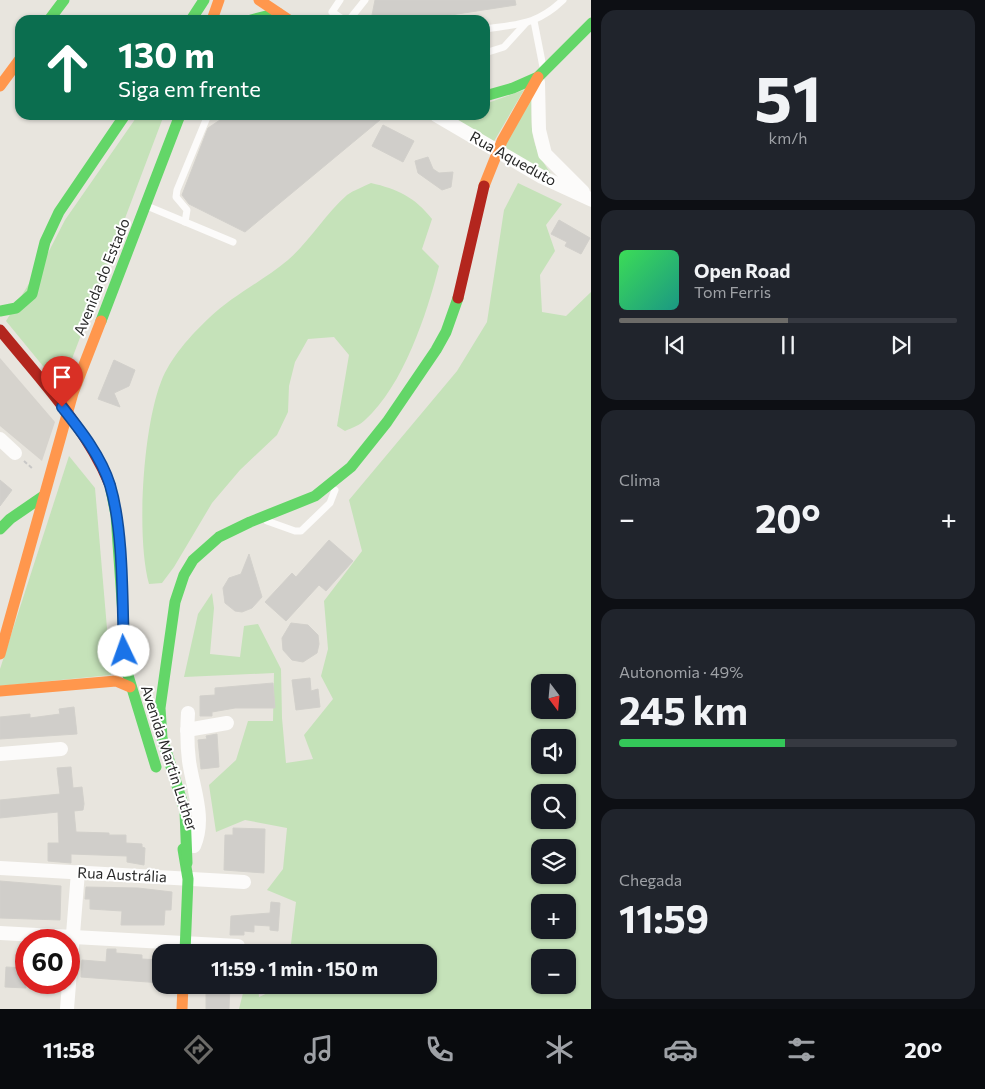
<!DOCTYPE html>
<html lang="pt">
<meta charset="utf-8">
<style>
body{margin:0;font-family:Commissioner,sans-serif;background:#20242c;color:#f1f3f6;height:100vh;display:flex;flex-direction:column;font-size:19px;white-space:nowrap}
*{box-sizing:border-box;margin:0}
p{font-size:16px;color:#9ea1a6}
.icon{flex:none;width:28px;height:28px;fill:none;stroke:currentColor;stroke-width:2;stroke-linecap:round;stroke-linejoin:round}
.map{position:relative;flex:1;overflow:hidden}
.sheet{display:flex;flex-direction:column;gap:10px;padding:10px;background:#0d0f14;width:394px}
.sheet>*{flex:none}
.top-card{position:absolute;left:15px;top:15px;width:475px;height:105px;border-radius:15px;box-shadow:0 1px 4px #0004;background:#0b6e4f;color:#fff;overflow:hidden}
.needle{width:32px;rotate:164deg}
.buttons{position:absolute;left:531px;top:674px;display:grid;gap:10px}
.buttons a{display:grid;place-items:center;width:45px;height:45px;border-radius:10px;background:#171b24;box-shadow:0 1px 4px #0004;font-size:25px}
.speed{position:absolute;left:15px;top:929px;display:flex;gap:10px;font-size:25px;font-weight:700;text-align:center}
.speed>*{display:grid;place-content:center;width:65px;height:65px;border-radius:50%;background:#171b24;box-shadow:0 1px 4px #0004;line-height:1}
.speed .limit{border:8px solid #d22;background:#fff;color:#111}
.pin{position:absolute;display:grid;place-items:center;width:42px;height:42px;color:#fff;margin:-51px -21px;border-radius:50% 50% 50% 0;rotate:-45deg;box-shadow:0 0 5px #0007}
.pin .icon{rotate:45deg}
.me{position:absolute;width:55px;margin:-28px;rotate:357deg;stroke-linejoin:round;filter:drop-shadow(0 0 4px #0008)}
.turn{display:flex;align-items:center;gap:18px;height:105px;padding:0 20px;font-size:22px}
.turn .icon{width:65px;height:65px;stroke-width:2.5}
.turn b{display:block;font-size:35px;line-height:42px}
.big{font-size:38px;font-weight:700;line-height:1.1}
.sheet .tile{flex:1;display:flex;flex-direction:column;justify-content:center;gap:8px;min-width:0;padding:0 18px;border-radius:15px;background:#20242c}
.sheet .dial{align-items:center;gap:0}
.dial b{font-size:65px;line-height:1}
.song{display:flex;align-items:center;gap:15px}
.cover{width:60px;height:60px;border-radius:8px;background:linear-gradient(135deg,hsl(130 70% 55%),hsl(170 70% 35%))}
.played{height:5px;border-radius:2px;background:linear-gradient(90deg,#6c6b68 50%,#363941 50%)}
.keys{display:flex;justify-content:space-around;direction:ltr}
.heat{display:flex;justify-content:space-between;align-items:center;font-size:28px;direction:ltr}
.charge{height:8px;border-radius:4px;background:linear-gradient(90deg,#34c759 49%,#363941 0)}
.trip{position:absolute;left:152px;top:944px;width:285px;height:50px;border-radius:15px;background:#171b24;box-shadow:0 1px 4px #0004;font-weight:700;line-height:50px;text-align:center}
.tab-bar{display:flex;height:80px;justify-content:space-around;align-items:center;background:#090b0e;color:#9ea1a6}
.tab-bar .icon{width:35px;height:35px}
.tab-bar .selected{color:#6c6b68}
.tab-bar b{font-size:22px;color:#f1f3f6}
main{display:flex;flex:1;min-height:0}
.map>svg:first-child{display:block}
.green{fill:#c5e2b9;fill-rule:evenodd}
.plaza{fill:#d6d3cd}
.building{fill:#d0ceca;stroke:#d2d0cb}
.lines{fill:none;stroke-linecap:round;stroke-linejoin:round}
.path{stroke:#c8c7c6;stroke-width:2;stroke-dasharray:4 2.5;stroke-linecap:butt}
.lane{stroke:#fcfbfa;stroke-width:7}
.street{stroke:#fcfbfa;stroke-width:14}
.fast{stroke:#63d668;stroke-width:11}
.slow{stroke:#ff974d;stroke-width:11}
.jam{stroke:#b3261e;stroke-width:11}
.route-casing{stroke:#114b97;stroke-width:12}
.route{stroke:#1a73e8;stroke-width:9}
.labels{text-anchor:middle;stroke-width:4;stroke-linejoin:round;paint-order:stroke}
.street-label{font-size:15px;fill:#292929;stroke:#fff}
</style>
<main>
<div class="map">
<svg width="592" height="1009" viewBox="0 0 592 1009">
<rect width="100%" height="100%" fill="#e8e5de"/>
<g class="green">
<path d="M524 90 493 143 446 115H485V104Z"/>
<path d="M532 94C530 134 531 146 554 178L503 148Z"/>
<path d="M138 115H164L61 388 6 321 49 251 65 220Z"/>
<path d="M371 183C397 189 415 197 432 219L422 249 439 266C427 314 403 386 365 420 360 425 352 428 345 431L337 426 349 355 334 337 308 339 295 362 289 386 288 412 277 435 240 470 212 503 174 567 162 583 149 584C136 537 143 428 161 382 170 358 191 335 209 318 233 295 263 281 288 260 310 241 325 214 347 195 354 190 363 187 371 183Z"/>
<path d="M518 183 562 204 546 225 555 251 540 275 542 312 566 316 592 291 591 1009H239L245 985H258L259 997 285 985H429V952H290L296 902 267 890 283 869 287 828 245 820 216 832 209 785 236 760 248 721H273L274 673 184 677 198 614 212 593 214 608 210 654 240 657 244 626 258 624 281 669 282 718 286 763 313 759 304 735 333 699 321 676 328 649 324 601 362 551 349 500 457 371 487 322 504 210ZM540 682H568V710H540ZM540 738H568V765H540ZM540 792H568V820H540ZM540 848H568V875H540ZM540 902H568V930H540ZM540 958H568V985H540Z"/>
<path d="M69 456 95 488 111 675 0 686V669Z"/>
</g>
<path class="plaza" d="M0 358 55 422 42 461 0 426Z"/>
<g class="building">
<path d="M375 0H515L516 5 418 20H371Z"/>
<path d="M217 115H386L245 232 189 204 182 195 208 128 220 120Z"/>
<path d="M383 125 414 141 403 162 372 146Z"/>
<path d="M428 157 433 169 439 173 453 172 451 187 442 190 418 173 415 161Z"/>
<path d="M559 220 590 238 581 254 565 246 567 242 551 234Z"/>
<path d="M114 360 135 370 129 386 114 393 120 407 98 399Z"/>
<path d="M0 480 12 490 0 506Z"/>
<path d="M329 540 353 561 326 591 319 585 286 621 265 602 292 573 296 577Z"/>
<path d="M249 554 262 597 252 608 242 612 235 611 225 603 223 588 229 578 241 574Z"/>
<path d="M291 623 308 625 318 635 319 644 317 653 303 662 292 660 283 650 282 638Z"/>
<path d="M310 678 311 691 318 689 320 707 296 710 292 680Z"/>
<path d="M273 683 275 708H235L212 712V716H200V696L215 695V688Z"/>
<path d="M74 707 77 734 0 739V717L30 714V718L60 714 59 709Z"/>
<path d="M217 734 219 767 201 769 198 740 207 739 206 736Z"/>
<path d="M71 767 73 788 82 787 84 804 83 810 74 811 76 832 109 833V835H126V843L142 844V847L145 848 144 865 127 862V856L71 854V863L48 861V843H59L58 812 0 818V800L60 794 57 768Z"/>
<path d="M233 828 265 829 264 873 224 870 225 835H233Z"/>
<path d="M0 881 61 886 60 920 0 918Z"/>
<path d="M86 887 138 888 172 892 171 910H165L164 925H121L122 911 90 909V899H85Z"/>
<path d="M271 902 280 903 278 931 270 930V926L254 925V932L244 931V935H230L231 916 270 913Z"/>
<path d="M107 949H116V953L142 955V959L161 960V983L81 977 82 960 106 962Z"/>
<path d="M6 967 26 968V988L5 987Z"/>
<path d="M206 985H230L229 1009H206Z"/>
</g>
<g class="lines">
<path class="path" d="M24 461 33 469"/>
<g class="lane">
<path d="M340 0 332 12 344 20"/>
<path d="M349 20 365 0"/>
<path d="M534 21 543 67"/>
<path d="M485 29C519 24 537 25 563 0"/>
<path d="M485 53 504 47 526 23"/>
<path d="M147 206 233 242"/>
<path d="M185 222 187 210 176 197 177 190 208 115"/>
<path d="M267 521 295 531H301L330 503 335 490"/>
</g>
<g class="street">
<path d="M538 82 539 130 545 154 583 192"/>
<path d="M436 115 542 177 592 200"/>
<path d="M0 439 15 453"/>
<path d="M188 713C187 729 187 745 189 761 193 789 206 818 194 846"/>
<path d="M187 730 227 723"/>
<path d="M0 754 61 749"/>
<path d="M0 868 244 882"/>
<path d="M0 933 238 946"/>
<path d="M67 1009 78 872"/>
</g>
<g class="fast">
<path d="M49 20 64 0"/>
<path d="M191 20 204 0"/>
<path d="M251 20 278 13"/>
<path d="M485 96 513 88 538 77 592 23"/>
<path d="M0 311 16 308 32 294 45 242 59 212 125 115"/>
<path d="M101 321 180 115"/>
<path d="M110 485 116 515 127 672 156 767"/>
<path d="M0 529 10 519 42 497"/>
<path d="M183 849 188 879 185 952"/>
<path d="M187 863 185 811 162 738 160 708 175 602 184 575 193 560 219 537 250 522 315 496 351 467 387 422 436 350 446 332 458 298"/>
</g>
<g class="slow">
<path d="M259 0 289 20"/>
<path d="M212 20 219 0"/>
<path d="M0 86 20 59"/>
<path d="M484 186 502 141 538 77"/>
<path d="M0 654 73 393 101 321"/>
<path d="M0 691 116 681 130 687"/>
<path d="M182 1009 183 985"/>
</g>
<g class="jam">
<path d="M458 298 484 186"/>
<path d="M0 330C40 379 85 426 110 485"/>
</g>
</g>
<g class="lines">
<defs>
<path id="route" d="M62 407C81 431 101 456 110 485 124 532 122 602 124 651"/>
</defs>
<use href="#route" class="route-casing"/>
<use href="#route" class="route"/>
</g>
<g class="labels">
<g class="street-label">
<text transform="translate(513 159) rotate(29)" y="5">Rua Aqueduto</text>
<text transform="translate(102 277) rotate(-68)" y="5">Avenida do Estado</text>
<text transform="translate(169 758) rotate(72)" y="5">Avenida Martin Luther</text>
<text transform="translate(122 875) rotate(3)" y="5">Rua Austrália</text>
</g>
</g>
</svg>
<div class="buttons">
<a><svg class="needle" viewBox="-14 -14 28 28"><path d="M0-13l5 13h-10z" fill="#e53935"/><path d="M0 13l5-13h-10z" fill="#9ea1a6"/></svg></a>
<a><svg class="icon" aria-label="sound" viewBox="0 0 24 24"><path d="M4 9h4l5-4v14l-5-4H4zM17 9q2 3 0 6"/></svg></a>
<a><svg class="icon" aria-label="search" viewBox="0 0 24 24"><circle cx="10" cy="10" r="6"/><path d="M15 15l6 6"/></svg></a>
<a><svg class="icon" aria-label="layers" viewBox="0 0 24 24"><path d="M12 4l9 5-9 5-9-5zM3 14l9 5 9-5"/></svg></a>
<a>+</a>
<a>−</a>
</div>
<div class="speed"><div class="limit">60</div></div>
<div class="pin" style="left:62px;top:407px;background:#d93025"><svg class="icon" aria-label="arrive" viewBox="0 0 24 24"><path d="M6 21V4h12l-3 4 3 4H6"/></svg></div>
<svg class="me" style="left:124px;top:651px" viewBox="-20 -20 40 40"><circle r="19" fill="#fff"/><path d="M0-13L10 11 0 6-10 11z" fill="#1a73e8"/></svg>
<div class="trip">11:59 · 1 min · 150 m</div>
<div class="top-card">
<div class="turn"><svg class="icon" aria-label="ahead" viewBox="0 0 24 24"><path d="M12 20V5M6 11l6-6 6 6"/></svg><div><b>130 m</b>Siga em frente</div></div>
</div>
</div>
<section class="sheet">
<div class="tile dial"><b>51</b><p>km/h</p></div>
<div class="tile">
<div class="song"><i class="cover"></i><div><b>Open Road</b><p>Tom Ferris</p></div></div>
<div class="played"></div>
<div class="keys"><svg class="icon" aria-label="previous" viewBox="0 0 24 24"><path d="M18 5L8 12l10 7zM5 5v14"/></svg><svg class="icon" aria-label="pause" viewBox="0 0 24 24"><path d="M8 5v14M16 5v14"/></svg><svg class="icon" aria-label="next" viewBox="0 0 24 24"><path d="M6 5l10 7-10 7zM19 5v14"/></svg></div>
</div>
<div class="tile"><p>Clima</p>
<div class="heat"><a>−</a><b class="big">20°</b><a>+</a></div>
</div>
<div class="tile"><p>Autonomia · 49%</p><b class="big">245 km</b><div class="charge"></div></div>
<div class="tile"><p>Chegada</p><b class="big">11:59</b></div>
</section>
</main>
<nav class="tab-bar">
<b>11:58</b>
<svg class="icon selected" aria-label="directions" viewBox="0 0 24 24"><path d="M12 3l9 9-9 9-9-9zM9 14v-3h6M13 9l2 2-2 2"/></svg>
<svg class="icon" aria-label="music" viewBox="0 0 24 24"><path d="M9 18V5l10-2v13"/><circle cx="6" cy="18" r="3"/><circle cx="16" cy="16" r="3"/></svg>
<svg class="icon" aria-label="phone" viewBox="0 0 24 24"><path d="M5 4h4l2 5-3 2q2 4 5 5l2-3 5 2v4C11 20 4 13 5 4z"/></svg>
<svg class="icon" aria-label="climate" viewBox="0 0 24 24"><path d="M12 3v18M4 7l16 10M4 17L20 7"/></svg>
<svg class="icon" aria-label="car" viewBox="0 0 24 24"><path d="M5 17H2v-5l4-1 3-4h7l3 4 3 1v5h-3M9 17h6M6 11h13"/><circle cx="7" cy="17" r="2"/><circle cx="17" cy="17" r="2"/></svg>
<svg class="icon" aria-label="filters" viewBox="0 0 24 24"><path d="M4 7h16M4 17h16"/><circle cx="9" cy="7" r="2"/><circle cx="15" cy="17" r="2"/></svg>
<b>20°</b>
</nav>
